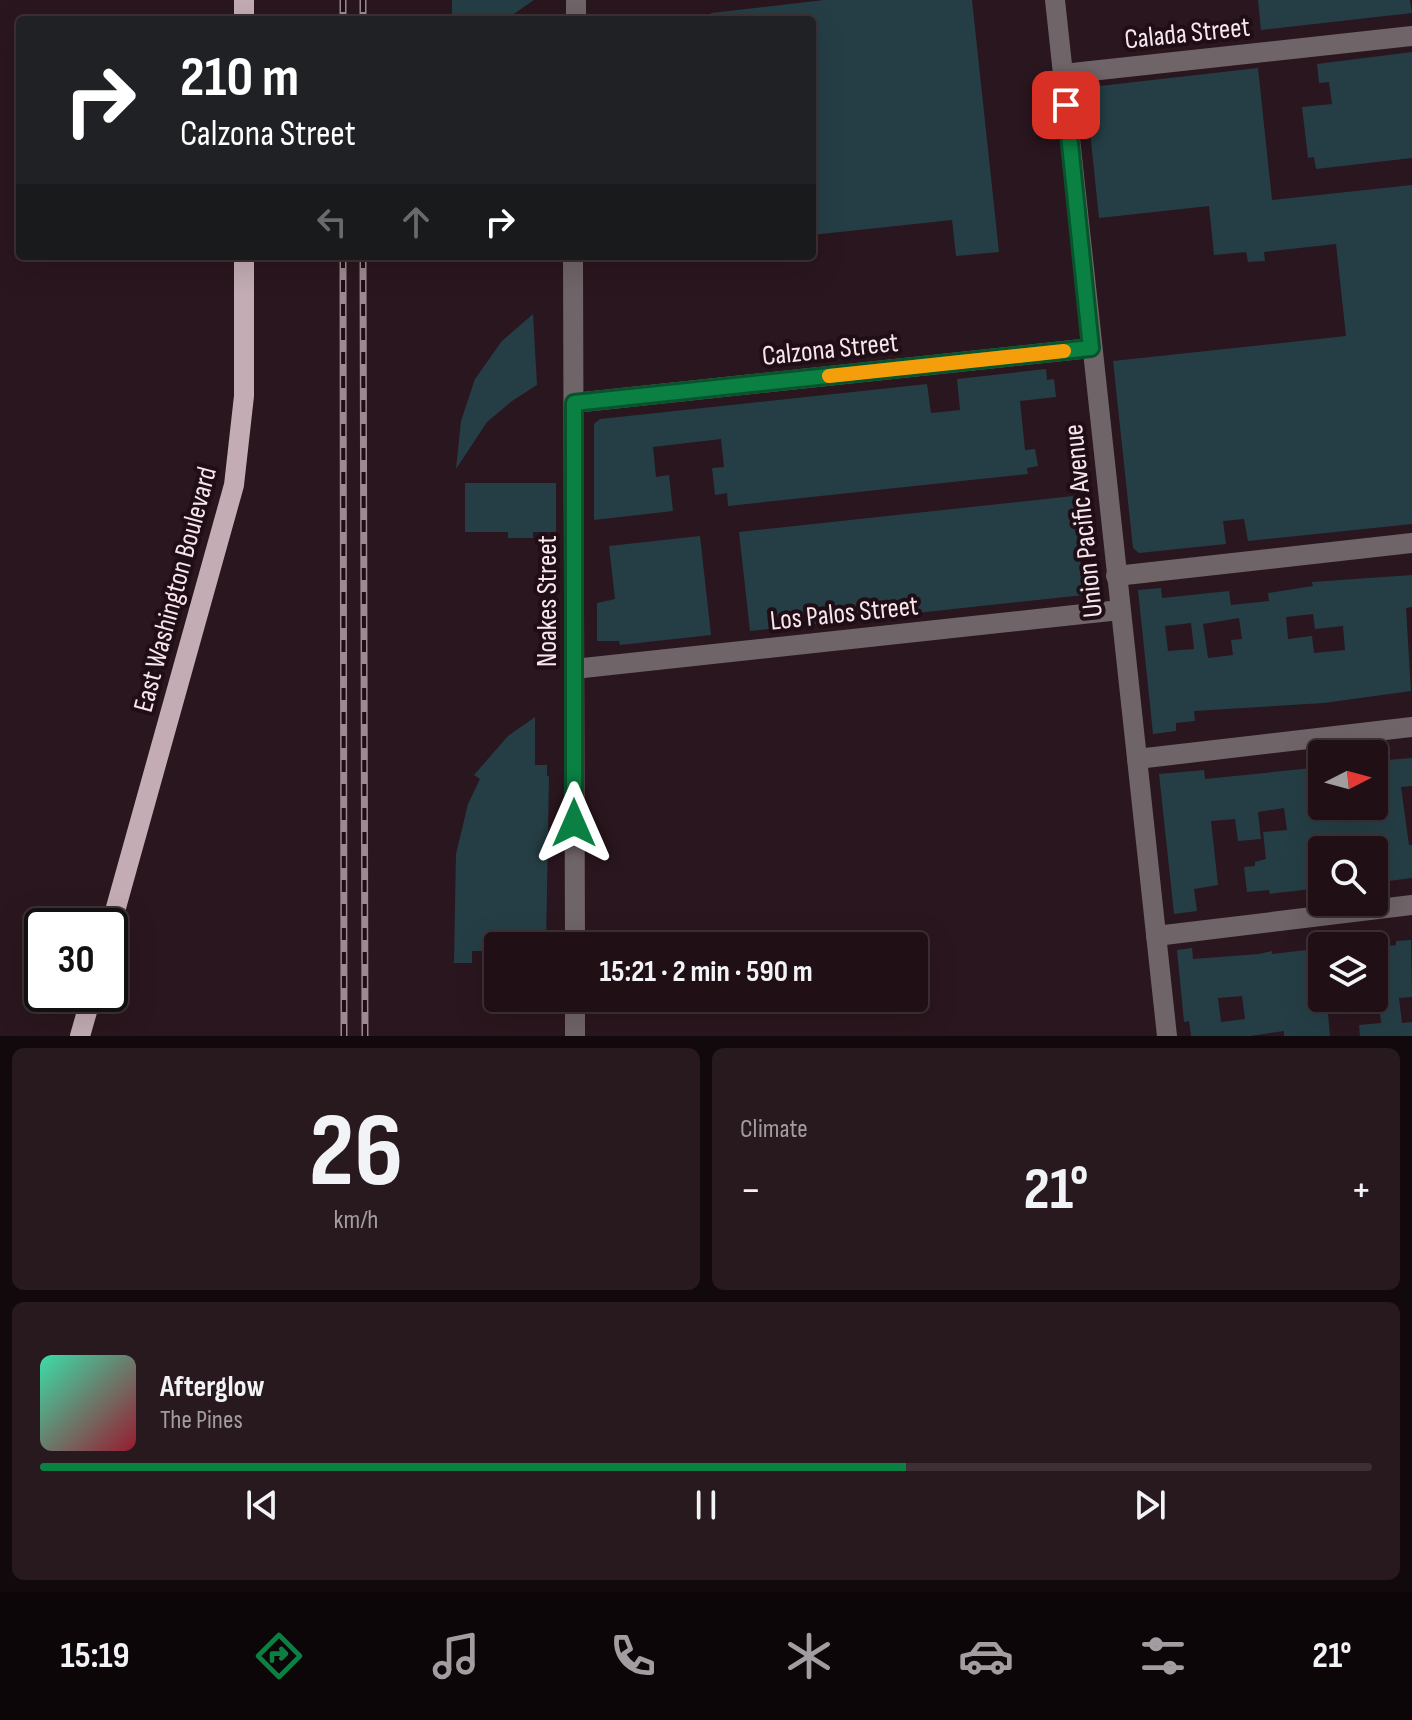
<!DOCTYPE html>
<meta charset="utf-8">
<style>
body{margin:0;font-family:"Sofia Sans Condensed",sans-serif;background:#28191f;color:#f1f3f6;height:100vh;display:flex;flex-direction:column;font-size:30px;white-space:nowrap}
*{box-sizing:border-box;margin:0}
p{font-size:26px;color:#a29da1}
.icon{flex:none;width:44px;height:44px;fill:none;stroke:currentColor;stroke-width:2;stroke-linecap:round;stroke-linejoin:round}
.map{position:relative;height:1036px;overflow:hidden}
.drawer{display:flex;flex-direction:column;gap:12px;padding:12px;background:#12090c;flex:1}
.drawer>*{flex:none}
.guide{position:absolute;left:16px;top:16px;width:800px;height:244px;border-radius:8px;box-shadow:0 8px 32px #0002,0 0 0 2px #3d3035;background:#202124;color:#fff;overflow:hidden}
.needle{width:52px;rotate:84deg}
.controls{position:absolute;left:1308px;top:740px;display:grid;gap:16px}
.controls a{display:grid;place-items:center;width:80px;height:80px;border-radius:8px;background:#201016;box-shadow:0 8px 32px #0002,0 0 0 2px #3d3035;font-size:40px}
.speed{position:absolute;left:24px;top:908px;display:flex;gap:16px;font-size:40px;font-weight:700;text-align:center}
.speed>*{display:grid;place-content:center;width:104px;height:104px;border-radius:50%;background:#201016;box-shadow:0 8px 32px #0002,0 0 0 2px #3d3035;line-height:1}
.speed .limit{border:4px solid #111;border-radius:12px;background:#fff;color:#111}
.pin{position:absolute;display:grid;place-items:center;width:68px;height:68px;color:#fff;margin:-34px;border-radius:16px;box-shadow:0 4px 12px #0006}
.me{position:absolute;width:88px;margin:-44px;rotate:0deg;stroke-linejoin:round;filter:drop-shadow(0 0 6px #0008)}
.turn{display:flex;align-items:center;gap:28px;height:168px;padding:0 32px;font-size:36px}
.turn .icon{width:104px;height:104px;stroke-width:2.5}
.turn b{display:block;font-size:56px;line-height:68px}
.lanes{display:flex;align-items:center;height:76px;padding:0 32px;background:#0003;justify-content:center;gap:40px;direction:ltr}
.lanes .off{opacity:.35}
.big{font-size:60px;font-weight:700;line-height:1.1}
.drawer .widget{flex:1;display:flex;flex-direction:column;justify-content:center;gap:12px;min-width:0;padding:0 28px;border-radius:12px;background:#28191f}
.drawer .dial{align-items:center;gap:0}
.dial b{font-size:104px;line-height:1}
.song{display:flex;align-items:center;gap:24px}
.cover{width:96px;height:96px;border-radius:12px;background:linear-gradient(135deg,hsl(160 70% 55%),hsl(350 70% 35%))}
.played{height:8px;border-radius:4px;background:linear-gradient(90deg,#0b8043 65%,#3d3035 65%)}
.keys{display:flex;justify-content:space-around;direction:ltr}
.heat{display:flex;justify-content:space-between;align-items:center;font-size:44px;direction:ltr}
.drawer .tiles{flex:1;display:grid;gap:12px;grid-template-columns:1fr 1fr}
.widget:last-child{grid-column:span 2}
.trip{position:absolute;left:484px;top:932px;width:444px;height:80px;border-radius:8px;background:#201016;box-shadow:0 8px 32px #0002,0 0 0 2px #3d3035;font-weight:700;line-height:80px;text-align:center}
.tab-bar{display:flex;height:128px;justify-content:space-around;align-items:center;background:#0d0609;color:#a29da1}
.tab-bar .icon{width:56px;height:56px}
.tab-bar .selected{color:#0b8043}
.tab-bar b{font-size:36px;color:#f1f3f6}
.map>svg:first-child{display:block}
.building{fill:#253e45;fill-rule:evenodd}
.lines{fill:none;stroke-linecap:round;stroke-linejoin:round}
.minor{stroke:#6f6468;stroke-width:20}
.major{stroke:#c3acb4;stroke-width:20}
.rail-casing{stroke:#9b8a90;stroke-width:7}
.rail{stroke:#200d15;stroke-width:4;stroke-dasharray:12;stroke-linecap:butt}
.route-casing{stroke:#07532c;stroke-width:20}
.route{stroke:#0b8043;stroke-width:14}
.slow{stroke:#f59e0b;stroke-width:14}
.labels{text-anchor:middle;stroke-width:8;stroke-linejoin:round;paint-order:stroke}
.street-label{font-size:28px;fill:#f5e7ec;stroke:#200d15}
</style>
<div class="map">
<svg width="1412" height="1036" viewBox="0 0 1412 1036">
<rect width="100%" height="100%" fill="#2a161e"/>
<g class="building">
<path d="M452 0H534L505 20H452Z"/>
<path d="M824 0H972L999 252 956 256 952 220 812 235V20H712L711 13Z"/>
<path d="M1258 0H1410L1412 13 1261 30Z"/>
<path d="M1412 52V158L1316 169 1314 157 1308 158 1302 107 1332 104 1329 82 1319 83 1317 64Z"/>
<path d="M1258 68 1272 200 1412 185V524L1248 541 1244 519 1223 521 1226 544 1139 553 1133 548 1113 361 1346 336 1336 244 1264 252 1265 261 1248 262 1246 252 1214 255 1209 206 1099 218 1086 93 1091 87Z"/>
<path d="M533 314 537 385 512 401 487 422 456 469 461 421 475 379 502 341Z"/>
<path d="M1046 369 1047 380 1054 379 1056 397 1020 401 1025 450 1035 449 1038 466 1027 468 1028 474 728 506 727 493 715 495 712 468 724 467 721 439 653 447 656 477 669 475 673 511 594 520V424L600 419 927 384 931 413 960 410 957 379Z"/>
<path d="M465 483H556V532H533V538H508V532H465Z"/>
<path d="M1073 496 1084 595 750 631 739 532Z"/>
<path d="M700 536 711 635 620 645 619 641H597V603L615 599 609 546Z"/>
<path d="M1412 575V607L1406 608 1411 691 1324 703 1194 711 1195 721 1176 723V731L1153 734 1138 590 1161 588 1162 598 1229 591 1231 605 1269 601 1268 593 1313 586 1312 582ZM1313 614 1315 629 1343 626 1345 650 1314 653 1312 636 1288 639 1286 617ZM1239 618 1242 639 1231 640 1233 655 1208 658 1203 624ZM1191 623 1194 649 1168 651 1165 626Z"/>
<path d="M535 717V765H547V776H549L546 946H498V951H472V963H454L456 854 468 804 480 779 474 775 508 736Z"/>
<path d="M1412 758V786L1401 787 1409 845H1412V878L1374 883V850H1351L1350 839 1324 842 1322 888 1276 893 1270 894 1269 890 1247 892 1244 867 1255 866V862L1266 859 1263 832 1287 830 1284 808 1258 812 1261 839 1238 841 1235 819 1211 821 1218 885 1194 889 1197 911 1174 914 1159 774 1204 770 1205 779 1322 767V798L1317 799 1319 820 1342 817 1344 809 1374 806V761Z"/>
<path d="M1411 940 1412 997 1399 998 1402 1023 1412 1022V1036H1360L1359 1025 1381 1023 1379 1001 1374 1002V948L1396 945V941Z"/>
<path d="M1320 946 1322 998H1351L1352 1010 1328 1013 1330 1036H1284V1031L1250 1036H1191L1189 1021 1184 1022 1177 950 1192 948 1193 959 1259 954 1272 951V954L1307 950V948ZM1242 996 1245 1019 1221 1022 1218 998Z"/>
</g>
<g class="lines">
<g class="minor">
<path d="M1055 0 1167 1036"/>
<path d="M576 20V0"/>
<path d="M1063 74 1412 36"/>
<path d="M573 256 575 946"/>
<path d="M574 403 1091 348"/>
<path d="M1116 576 1412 543"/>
<path d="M574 669 1120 610"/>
<path d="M1137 759 1412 727"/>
<path d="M1156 936 1412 905"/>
<path d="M575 998V1036"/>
</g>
<g class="major">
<path d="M244 0V20"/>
<path d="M110 929 234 485 244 396V256"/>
<path d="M80 1036 92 994"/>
</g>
<defs>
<g id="rail">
<path d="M343 0V20"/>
<path d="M363 0V20"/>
<path d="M343 256 344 1036"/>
<path d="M363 256 365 1036"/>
</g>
</defs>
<use href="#rail" class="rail-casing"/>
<use href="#rail" class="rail"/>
</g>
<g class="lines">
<defs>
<path id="route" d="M574 823V403L1091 348 1066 105"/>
</defs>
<use href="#route" class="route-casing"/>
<use href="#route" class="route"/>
<path class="slow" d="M829 376 1064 351"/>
</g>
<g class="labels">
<g class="street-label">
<text transform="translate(1187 32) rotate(-6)" y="10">Calada Street</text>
<text transform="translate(830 348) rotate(-6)" y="10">Calzona Street</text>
<text transform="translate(1082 521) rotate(-96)" y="10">Union Pacific Avenue</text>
<text transform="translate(174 589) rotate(-75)" y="10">East Washington Boulevard</text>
<text transform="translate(546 601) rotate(-90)" y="10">Noakes Street</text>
<text transform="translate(844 612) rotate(-6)" y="10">Los Palos Street</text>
</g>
</g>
</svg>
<div class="controls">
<a><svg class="needle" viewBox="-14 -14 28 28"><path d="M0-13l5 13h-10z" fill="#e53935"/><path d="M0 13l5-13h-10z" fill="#a29da1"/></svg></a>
<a><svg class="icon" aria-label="search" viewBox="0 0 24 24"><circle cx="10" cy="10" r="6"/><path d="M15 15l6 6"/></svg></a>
<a><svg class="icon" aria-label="layers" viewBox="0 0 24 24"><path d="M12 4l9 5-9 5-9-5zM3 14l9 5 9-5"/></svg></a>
</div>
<div class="speed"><div class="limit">30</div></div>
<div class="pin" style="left:1066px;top:105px;background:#d93025"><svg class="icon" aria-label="arrive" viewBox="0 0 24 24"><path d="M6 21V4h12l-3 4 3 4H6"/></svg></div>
<svg class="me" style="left:574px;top:823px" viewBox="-20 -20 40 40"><path d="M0-17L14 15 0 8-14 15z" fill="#0b8043" stroke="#fff" stroke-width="4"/></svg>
<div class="trip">15:21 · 2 min · 590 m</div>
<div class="guide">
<div class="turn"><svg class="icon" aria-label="right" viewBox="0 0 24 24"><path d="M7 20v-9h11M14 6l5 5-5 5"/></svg><div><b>210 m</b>Calzona Street</div></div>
<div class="lanes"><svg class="icon off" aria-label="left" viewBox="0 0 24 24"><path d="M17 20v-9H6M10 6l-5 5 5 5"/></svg><svg class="icon off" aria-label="ahead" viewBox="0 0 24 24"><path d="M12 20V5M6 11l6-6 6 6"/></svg><svg class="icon" aria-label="right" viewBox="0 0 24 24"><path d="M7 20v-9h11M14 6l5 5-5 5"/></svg></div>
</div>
</div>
<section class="drawer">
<div class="tiles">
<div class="widget dial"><b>26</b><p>km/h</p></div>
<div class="widget"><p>Climate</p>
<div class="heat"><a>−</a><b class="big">21°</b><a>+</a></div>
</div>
<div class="widget">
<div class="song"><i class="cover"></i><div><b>Afterglow</b><p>The Pines</p></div></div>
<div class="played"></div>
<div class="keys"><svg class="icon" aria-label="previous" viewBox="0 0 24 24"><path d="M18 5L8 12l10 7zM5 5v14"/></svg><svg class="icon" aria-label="pause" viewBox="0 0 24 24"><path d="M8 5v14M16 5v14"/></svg><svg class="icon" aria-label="next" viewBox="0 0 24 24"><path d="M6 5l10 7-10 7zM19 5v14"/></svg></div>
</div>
</div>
</section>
<nav class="tab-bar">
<b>15:19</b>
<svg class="icon selected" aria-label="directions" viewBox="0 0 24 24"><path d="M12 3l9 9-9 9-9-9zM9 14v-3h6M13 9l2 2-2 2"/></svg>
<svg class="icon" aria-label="music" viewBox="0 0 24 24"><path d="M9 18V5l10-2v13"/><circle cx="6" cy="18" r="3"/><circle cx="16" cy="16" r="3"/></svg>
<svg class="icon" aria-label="phone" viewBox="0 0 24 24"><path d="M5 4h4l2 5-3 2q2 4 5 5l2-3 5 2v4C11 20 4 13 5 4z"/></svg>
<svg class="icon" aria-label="climate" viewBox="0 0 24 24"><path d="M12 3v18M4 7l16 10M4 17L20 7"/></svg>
<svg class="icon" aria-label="car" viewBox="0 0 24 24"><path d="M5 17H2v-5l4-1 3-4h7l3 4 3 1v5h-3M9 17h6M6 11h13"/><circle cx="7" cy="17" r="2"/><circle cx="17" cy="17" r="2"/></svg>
<svg class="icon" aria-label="filters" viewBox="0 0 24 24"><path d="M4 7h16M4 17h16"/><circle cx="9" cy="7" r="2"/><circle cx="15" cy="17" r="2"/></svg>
<b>21°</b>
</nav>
